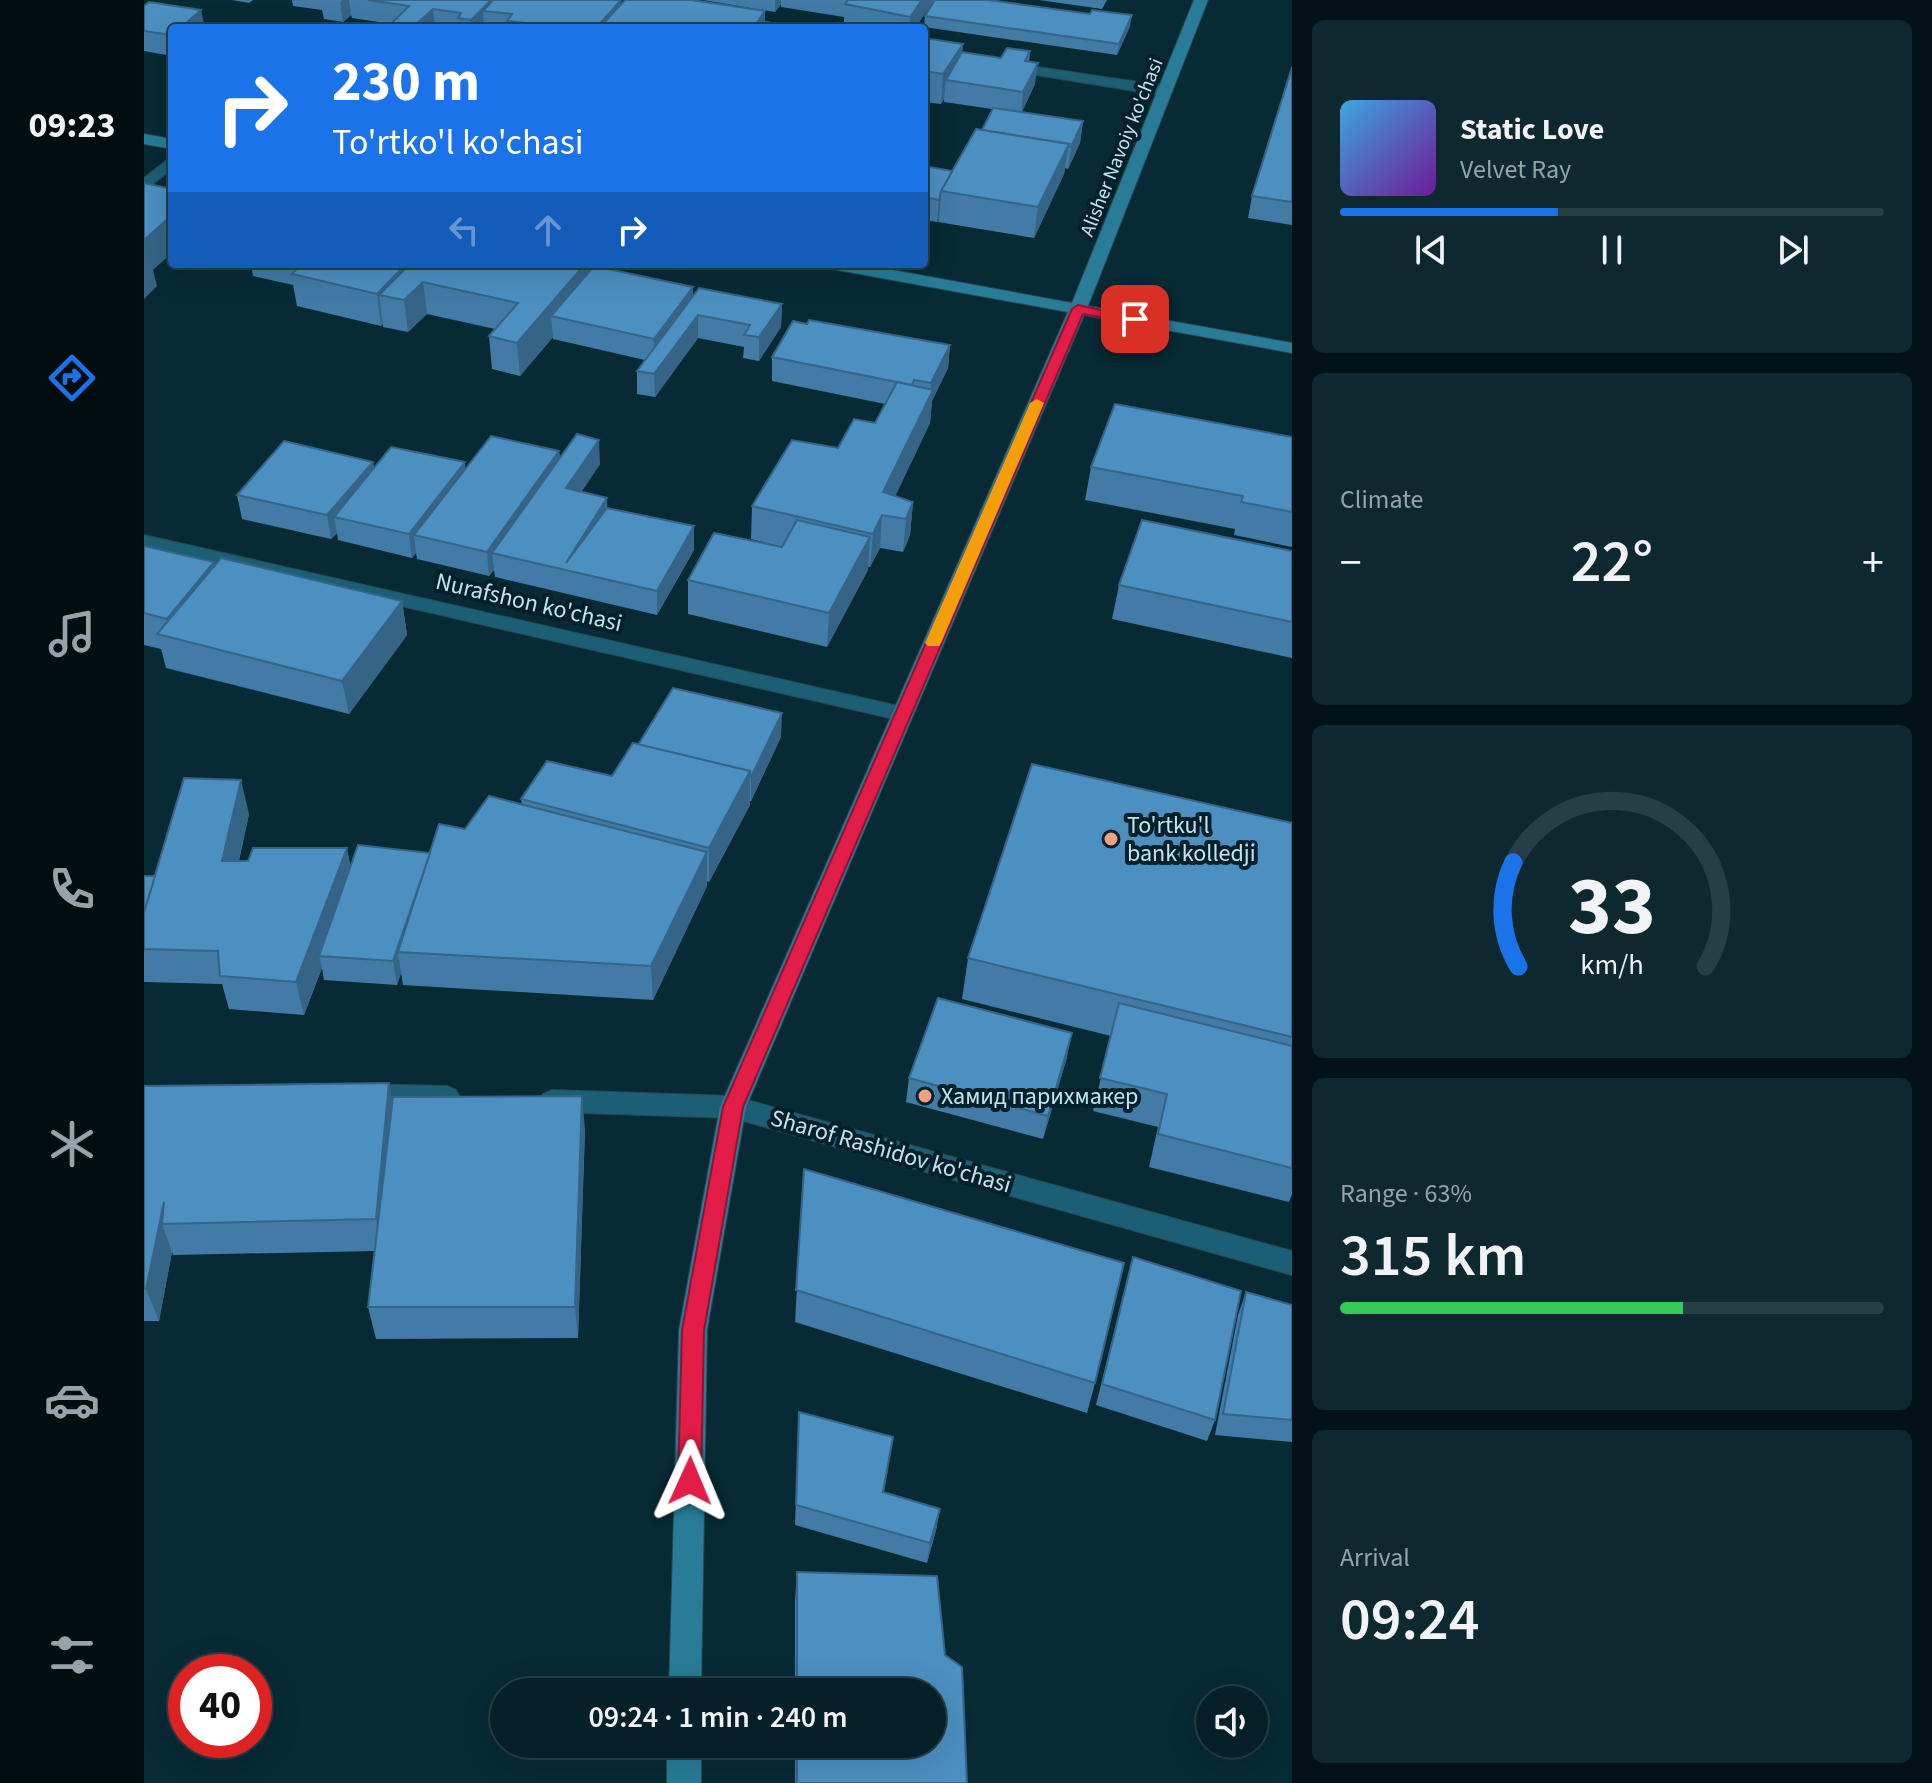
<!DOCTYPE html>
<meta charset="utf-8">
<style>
body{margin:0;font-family:"Source Sans 3",sans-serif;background:#0e2830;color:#f1f3f6;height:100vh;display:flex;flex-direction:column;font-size:30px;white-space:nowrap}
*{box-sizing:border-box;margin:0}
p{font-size:26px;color:#97a3a8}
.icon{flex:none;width:44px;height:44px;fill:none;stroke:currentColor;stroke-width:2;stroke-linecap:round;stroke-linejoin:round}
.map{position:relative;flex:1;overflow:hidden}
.details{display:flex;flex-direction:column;gap:20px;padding:20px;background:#031216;width:640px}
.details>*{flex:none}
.banner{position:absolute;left:24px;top:24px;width:760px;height:244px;border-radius:8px;box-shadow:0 8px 32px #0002,0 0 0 2px #263e45;background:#1a73e8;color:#fff;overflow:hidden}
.fabs{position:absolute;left:1052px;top:1686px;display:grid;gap:16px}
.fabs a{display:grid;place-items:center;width:72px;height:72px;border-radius:50%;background:#052028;box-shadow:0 8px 32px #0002,0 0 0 2px #263e45;font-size:40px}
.speed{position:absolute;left:24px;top:1654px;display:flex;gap:16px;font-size:40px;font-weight:700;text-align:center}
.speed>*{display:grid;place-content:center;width:104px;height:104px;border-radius:50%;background:#052028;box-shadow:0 8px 32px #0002,0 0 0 2px #263e45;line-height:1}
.speed .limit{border:12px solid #d22;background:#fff;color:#111}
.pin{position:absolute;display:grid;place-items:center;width:68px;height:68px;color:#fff;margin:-34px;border-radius:16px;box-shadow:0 4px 12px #0006}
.me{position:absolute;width:88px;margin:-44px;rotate:1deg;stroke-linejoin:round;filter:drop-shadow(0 0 6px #0008)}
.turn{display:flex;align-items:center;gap:28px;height:168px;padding:0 32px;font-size:36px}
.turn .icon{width:104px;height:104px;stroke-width:2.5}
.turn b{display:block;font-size:56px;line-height:68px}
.lanes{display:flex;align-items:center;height:76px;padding:0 32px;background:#0003;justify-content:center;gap:40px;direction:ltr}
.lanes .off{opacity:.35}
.big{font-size:60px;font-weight:600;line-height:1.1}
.details .tile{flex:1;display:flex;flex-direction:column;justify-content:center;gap:12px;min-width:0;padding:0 28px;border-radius:12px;background:#0e2830}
.details .dial{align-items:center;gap:0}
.dial svg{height:208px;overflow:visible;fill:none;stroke:#263e45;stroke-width:7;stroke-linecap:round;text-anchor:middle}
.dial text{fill:#f1f3f6;stroke:none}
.song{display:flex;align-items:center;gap:24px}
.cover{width:96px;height:96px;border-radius:12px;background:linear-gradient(135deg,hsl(200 70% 55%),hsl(280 70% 35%))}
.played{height:8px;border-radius:4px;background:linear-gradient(90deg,#1a73e8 40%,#263e45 40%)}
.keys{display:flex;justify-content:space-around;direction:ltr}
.heat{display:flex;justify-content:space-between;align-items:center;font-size:44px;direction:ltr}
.charge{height:12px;border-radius:6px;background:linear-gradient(90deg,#34c759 63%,#263e45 0)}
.trip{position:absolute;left:346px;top:1678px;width:456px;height:80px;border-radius:40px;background:#052028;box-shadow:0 8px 32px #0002,0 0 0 2px #263e45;font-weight:600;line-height:80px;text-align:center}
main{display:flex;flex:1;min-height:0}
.tab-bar{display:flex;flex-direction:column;width:144px;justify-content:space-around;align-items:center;background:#020d10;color:#97a3a8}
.tab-bar .icon{width:56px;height:56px}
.tab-bar .on{color:#1a73e8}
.tab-bar b{font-size:36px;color:#f1f3f6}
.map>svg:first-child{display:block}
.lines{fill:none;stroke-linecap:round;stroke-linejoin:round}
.street-casing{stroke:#254853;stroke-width:2}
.secondary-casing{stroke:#254853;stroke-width:2}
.street{fill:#1c5f74;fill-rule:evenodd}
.secondary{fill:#287c97;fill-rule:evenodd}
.wall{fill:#417ba6}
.shaded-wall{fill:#356487}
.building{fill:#4c8fc1;stroke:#356487;stroke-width:2}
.route{fill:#e11d48;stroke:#92132f;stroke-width:2}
.slow{fill:#f59e0b}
.poi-dot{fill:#f2a07f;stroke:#00202b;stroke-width:3}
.labels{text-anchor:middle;stroke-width:8;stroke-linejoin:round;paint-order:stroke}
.far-street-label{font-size:20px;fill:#c5e3ef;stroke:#00202b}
.street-label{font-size:24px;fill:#c5e3ef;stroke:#00202b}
.poi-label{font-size:24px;fill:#c5e3ef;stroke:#00202b;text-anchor:start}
</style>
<main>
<nav class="tab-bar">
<b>09:23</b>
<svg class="icon on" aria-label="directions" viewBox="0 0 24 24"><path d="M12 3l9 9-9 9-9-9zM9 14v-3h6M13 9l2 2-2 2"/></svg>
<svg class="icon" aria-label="music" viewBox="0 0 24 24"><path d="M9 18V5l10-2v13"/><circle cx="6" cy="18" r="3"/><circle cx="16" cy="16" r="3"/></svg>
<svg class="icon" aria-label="phone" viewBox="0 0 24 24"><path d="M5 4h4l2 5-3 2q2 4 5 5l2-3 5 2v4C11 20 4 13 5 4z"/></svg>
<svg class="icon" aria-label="climate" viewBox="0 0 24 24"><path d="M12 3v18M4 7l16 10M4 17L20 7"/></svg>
<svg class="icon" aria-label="car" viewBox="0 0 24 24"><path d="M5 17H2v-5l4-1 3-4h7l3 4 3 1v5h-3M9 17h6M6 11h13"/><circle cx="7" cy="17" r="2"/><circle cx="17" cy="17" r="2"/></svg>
<svg class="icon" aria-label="filters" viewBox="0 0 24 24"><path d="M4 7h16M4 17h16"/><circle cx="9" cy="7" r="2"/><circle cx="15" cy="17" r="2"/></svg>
</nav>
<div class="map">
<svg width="1148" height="1783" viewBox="0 0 1148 1783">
<rect width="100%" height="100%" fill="#072a35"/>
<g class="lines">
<defs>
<g id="street">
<path d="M861 62 1021 86 1029 91 1021 96 856 69 854 66Z"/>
<path d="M28 156V169L0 191V178Z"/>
<path d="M0 535 759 707 770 714 759 721 0 547Z"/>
<path d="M216 1084 303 1086 312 1090 316 1097 312 1104 303 1108 216 1106 207 1102 203 1095 207 1088Z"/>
<path d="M408 1090 589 1096 1148 1251V1275L589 1118 408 1112 399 1108 395 1101 399 1094Z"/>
</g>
<g id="secondary">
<path d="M1050 0H1064L944 306 1148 343V353L940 315 602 1107 563 1330 557 1692H525L535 1330 576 1107 924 312 688 269 680 264H716L928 303Z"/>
<path d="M0 134 28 139V149L0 144Z"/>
<rect x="523" y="1744" width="34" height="39"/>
</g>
</defs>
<use href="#street" class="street-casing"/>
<use href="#secondary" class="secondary-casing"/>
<use href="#street" class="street"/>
<use href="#secondary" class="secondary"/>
</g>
<g class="wall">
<path d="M88 0H109L105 3Z"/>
<path d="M148 0H477V4L621 11V22L659 28H248V24L208 18 207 15 199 22 180 19 178 10 149 6Z"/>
<path d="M559 0H790L771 28H716L700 25V17L637 7V4L631 12Z"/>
<path d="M895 0H963L958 9Z"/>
<path d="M0 6 28 28V56L0 51Z"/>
<path d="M946 14 986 26 973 55 780 27 781 16Z"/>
<path d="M780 38 819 44 818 52 857 58 886 51 885 62 891 84 878 112 939 121 936 143 924 169 921 168 920 174 890 238 794 222 795 219 793 222 780 220V166L808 171 838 130 848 109 800 102V99L797 104 780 102Z"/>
<path d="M1148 67V225L1104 218 1108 196Z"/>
<path d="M107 264H448V269L549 287V296L638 304 637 327 615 361 599 358 600 347 554 338 511 397 493 394V371L501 360 409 339V337L376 376 348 369 345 336 351 329 283 314 264 332 239 327V324L237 326 153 306 149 285 109 276Z"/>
<path d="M806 345 804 368 788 401 786 423 751 496 769 502 766 535 759 552 736 548 726 567H724V570L683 647 544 614V580L638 547 607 539 608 506 731 423 741 404 628 381V357Z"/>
<path d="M1148 437V547L1090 535 1091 529 941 500 947 467Z"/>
<path d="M415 451 416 458 456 464 437 492 463 498V508L550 526V550L513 615 351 577 350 570 345 576 273 559 272 553 268 558 194 540 193 533 187 539 98 519 93 495 229 462 230 468 322 469Z"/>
<path d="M0 546 71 565 258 601 263 635 205 714 22 668 17 649 0 645Z"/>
<path d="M1148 551V658L968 619 975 585Z"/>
<path d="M637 737 607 801H606V805L565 882 563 881V886L509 1000 259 985 257 973 253 985 180 980 178 968 160 1015 85 1009 78 984 0 982V876H11L105 814 95 861 207 866 286 853 321 829 378 805 377 799 468 776 494 745Z"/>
<path d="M1148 823V1194L1145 1202 1005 1167 1014 1127 949 1111 967 1036 818 999 824 958Z"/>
<path d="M923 1057 899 1139 762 1102 765 1078Z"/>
<path d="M245 1083 248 1100 441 1129 434 1338 232 1339 224 1307 231 1251 29 1255 28 1252 15 1321H0V1086Z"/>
<path d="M660 1169 951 1383 943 1413 651 1322Z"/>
<path d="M989 1257 1071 1420 1063 1441 952 1405Z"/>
<path d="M1102 1292 1148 1305V1442L1071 1435 1094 1315Z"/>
<path d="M655 1412 749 1437 740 1492 796 1509 792 1530 783 1563 651 1525Z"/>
<path d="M653 1572 793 1576 801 1655 818 1667 823 1783H651V1744H788V1692H651V1600Z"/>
</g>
<g class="shaded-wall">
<path d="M198 0H205L207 15 199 22 196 2Z"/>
<path d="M347 0H364L339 11 340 28H328L327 20Z"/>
<path d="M477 0 478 20 471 28H452Z"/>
<path d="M631 0H637V4L631 12Z"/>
<path d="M778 0H790L771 28H765L766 17Z"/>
<path d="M289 9 291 28H271L270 26Z"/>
<path d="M57 10 61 28H36Z"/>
<path d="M621 11V28H609Z"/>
<path d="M988 15 986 26 973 55 975 44Z"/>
<path d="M819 44 816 73 802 80 800 99 797 104 799 74Z"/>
<path d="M894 63 891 84 877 114 879 92Z"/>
<path d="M939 121 936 143 924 169 927 147Z"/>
<path d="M925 144 920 174 890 238 894 207Z"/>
<path d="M797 196 795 219 793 222 795 200Z"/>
<path d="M28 215V253L9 270 13 286 0 299V240Z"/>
<path d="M262 264H296L279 282 283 314 264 332 260 300 235 295 239 324 237 326 233 294Z"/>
<path d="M441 264H448L449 288 407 316 409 337 376 376 373 343Z"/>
<path d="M549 287V310L510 362V339Z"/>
<path d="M638 304 637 327 615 361V337Z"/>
<path d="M554 315V338L511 397 510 374Z"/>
<path d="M806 345 804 368 788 401 786 423 742 516 738 515 736 548 726 567 729 534 739 492 786 396 787 383Z"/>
<path d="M455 440 456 464 424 512 422 488Z"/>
<path d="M415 451 417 475 348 553 350 570 345 576 343 552Z"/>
<path d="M229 462 233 485 190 517 193 533 187 539 183 515Z"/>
<path d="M321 462 323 486 270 535 272 553 268 558 265 534Z"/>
<path d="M463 498 464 521 422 563Z"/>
<path d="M769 502 766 535 759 552 762 519Z"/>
<path d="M550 526V550L513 615V591Z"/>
<path d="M726 537 724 570 683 647 685 613Z"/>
<path d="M70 562 78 595 28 638 23 619Z"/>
<path d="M258 601 263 635 205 714 198 681Z"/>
<path d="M638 713 637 737 607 801V777Z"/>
<path d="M606 771V805L565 882V848Z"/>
<path d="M97 780 105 814 87 895 78 861Z"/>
<path d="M203 848 210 882 175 956 178 968 160 1015 152 982Z"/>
<path d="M563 852V886L509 1000 507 966Z"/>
<path d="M286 853 254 952 257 973 253 985 249 961Z"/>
<path d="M928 1033 923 1057 899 1139 904 1116Z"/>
<path d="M245 1083 251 1115 239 1251 232 1219Z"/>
<path d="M438 1096 441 1129 434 1338 431 1307Z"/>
<path d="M20 1202 18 1224 28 1252 15 1321 2 1289Z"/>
<path d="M796 1509 792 1530 783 1563 786 1543Z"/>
</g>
<g class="building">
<path d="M224 0H347L327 20 314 18 317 13 289 9 270 26 248 23 265 6Z"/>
<path d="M349 0H477L452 28H427L363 21 368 14 339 11Z"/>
<path d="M481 0H548L621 11 609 28H537L539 26 537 28H455Z"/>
<path d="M704 0H778L766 17 701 4Z"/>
<path d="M791 0H845L946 14 948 10 988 15 975 44 781 16Z"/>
<path d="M5 2 57 10 36 28H28V34L27 35 0 31V6Z"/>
<path d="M616 21 659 28H610Z"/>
<path d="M681 23 715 28H678Z"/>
<path d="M780 38 819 44 799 74 780 71Z"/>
<path d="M863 48 886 51 881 61 894 63 879 92 802 80 818 52 857 58Z"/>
<path d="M1148 67V202L1108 196Z"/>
<path d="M849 108 939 121 927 147 924 146 925 144 838 130Z"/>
<path d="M832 129 925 144 894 207 797 191Z"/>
<path d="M780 166 808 171 797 191 795 200 780 197Z"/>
<path d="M0 183 28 189V215L0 240Z"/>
<path d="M157 264H262L233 294 148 274Z"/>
<path d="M266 264H441L373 343 345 336 374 303 279 282 260 300 235 295Z"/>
<path d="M450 266 549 287 510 339 407 316Z"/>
<path d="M555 288 638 304 615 337 600 335 606 325 554 315 510 374 493 371Z"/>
<path d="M665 320 806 345 787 383 770 380 768 385 628 357 649 321 663 324Z"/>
<path d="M753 382 789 390 739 492 769 502 762 519 738 515 729 534 608 506 648 440 694 448 710 419 731 423Z"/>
<path d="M971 404 1148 437V512L1097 502 1099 496 947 467Z"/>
<path d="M433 434 455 440 422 488 463 498 422 563 463 508 550 526 513 591 348 553Z"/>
<path d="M347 436 415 451 343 552 270 535Z"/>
<path d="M140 441 229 462 183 515 93 495Z"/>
<path d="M247 447 321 462 265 534 190 517Z"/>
<path d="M653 520 726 537 685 613 544 580 570 533 638 547Z"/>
<path d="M998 520 1148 551V622L975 585Z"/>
<path d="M0 546 70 562 23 619 0 613Z"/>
<path d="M77 558 258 601 198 681 13 634Z"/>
<path d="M529 688 638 713 607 777H606V771L494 745Z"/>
<path d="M489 743 606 771 565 848 377 799 403 761 468 776Z"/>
<path d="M888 764 1148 823V1037L824 958Z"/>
<path d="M40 778 97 780 78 861H104L109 848H203L152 982 76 976 74 951 0 949V912Z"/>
<path d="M345 796 563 852 507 966 254 952 295 824 321 829Z"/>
<path d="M214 845 286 853 249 961 175 956Z"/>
<path d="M0 876H11L0 912Z"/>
<path d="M794 998 928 1033 904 1116 765 1078Z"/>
<path d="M975 1003 1148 1046V1168L1014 1134 1023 1094 956 1078Z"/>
<path d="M245 1083 232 1219 18 1224 20 1202 2 1289H0V1086Z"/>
<path d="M438 1096 431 1307H224L249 1097Z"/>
<path d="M660 1169 980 1263 951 1383 652 1290Z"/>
<path d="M989 1257 1097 1291 1071 1420 958 1384Z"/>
<path d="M1102 1292 1148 1305V1420L1079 1414Z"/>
<path d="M655 1412 749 1437 739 1492 796 1509 786 1543 652 1505Z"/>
<path d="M653 1572 793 1576 801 1655 818 1667 823 1783H653V1744H788V1692H653Z"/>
</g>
<path class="route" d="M934 305 998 319 991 323 939 314 599 1107 560 1330 557 1481 554 1488 546 1491 537 1488 534 1481 538 1330 579 1107 928 309Z"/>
<path class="slow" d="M893 399 900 403 797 643 795 646H784L781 643 886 403Z"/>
<g class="poi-dot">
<circle cx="967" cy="839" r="8"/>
<circle cx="781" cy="1096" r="8"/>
</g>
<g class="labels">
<g class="far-street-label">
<text transform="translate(977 147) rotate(-68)" y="7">Alisher Navoiy ko'chasi</text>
</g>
<g class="street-label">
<text transform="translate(385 602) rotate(13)" y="8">Nurafshon ko'chasi</text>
<text transform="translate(747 1151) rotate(16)" y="8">Sharof Rashidov ko'chasi</text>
</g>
<g class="poi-label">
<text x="983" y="833">To'rtku'l<tspan x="983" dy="28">bank kolledji</tspan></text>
<text x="797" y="1104">Хамид парихмакер</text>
</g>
</g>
</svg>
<div class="fabs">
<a><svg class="icon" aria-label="sound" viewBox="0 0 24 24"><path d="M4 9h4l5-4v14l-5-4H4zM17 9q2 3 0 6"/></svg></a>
</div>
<div class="speed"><div class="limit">40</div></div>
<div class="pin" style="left:991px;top:319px;background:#d93025"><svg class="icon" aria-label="arrive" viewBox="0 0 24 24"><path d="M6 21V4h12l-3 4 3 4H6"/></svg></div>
<svg class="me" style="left:546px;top:1481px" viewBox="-20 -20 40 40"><path d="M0-17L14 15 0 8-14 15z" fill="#e11d48" stroke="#fff" stroke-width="4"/></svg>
<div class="trip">09:24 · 1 min · 240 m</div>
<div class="banner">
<div class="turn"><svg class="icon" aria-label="right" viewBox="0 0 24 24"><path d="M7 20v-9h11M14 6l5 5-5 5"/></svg><div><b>230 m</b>To'rtko'l ko'chasi</div></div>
<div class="lanes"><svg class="icon off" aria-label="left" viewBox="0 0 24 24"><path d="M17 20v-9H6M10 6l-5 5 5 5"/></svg><svg class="icon off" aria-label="ahead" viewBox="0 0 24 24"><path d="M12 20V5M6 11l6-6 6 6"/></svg><svg class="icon" aria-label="right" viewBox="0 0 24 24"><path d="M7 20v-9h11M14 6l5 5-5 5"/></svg></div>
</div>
</div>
<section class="details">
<div class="tile">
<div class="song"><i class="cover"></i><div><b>Static Love</b><p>Velvet Ray</p></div></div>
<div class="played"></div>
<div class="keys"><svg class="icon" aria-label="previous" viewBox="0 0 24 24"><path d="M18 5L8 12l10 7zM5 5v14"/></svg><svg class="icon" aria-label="pause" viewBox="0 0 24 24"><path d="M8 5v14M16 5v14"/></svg><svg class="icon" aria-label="next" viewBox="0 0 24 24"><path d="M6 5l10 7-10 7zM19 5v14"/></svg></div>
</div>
<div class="tile"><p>Climate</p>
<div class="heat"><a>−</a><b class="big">22°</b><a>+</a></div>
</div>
<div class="tile dial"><svg viewBox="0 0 100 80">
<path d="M14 69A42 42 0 1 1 86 69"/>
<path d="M14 69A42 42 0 0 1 12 29" stroke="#1a73e8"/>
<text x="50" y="56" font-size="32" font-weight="700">33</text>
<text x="50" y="72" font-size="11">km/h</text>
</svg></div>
<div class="tile"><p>Range · 63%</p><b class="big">315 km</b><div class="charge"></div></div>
<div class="tile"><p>Arrival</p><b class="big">09:24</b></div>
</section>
</main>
